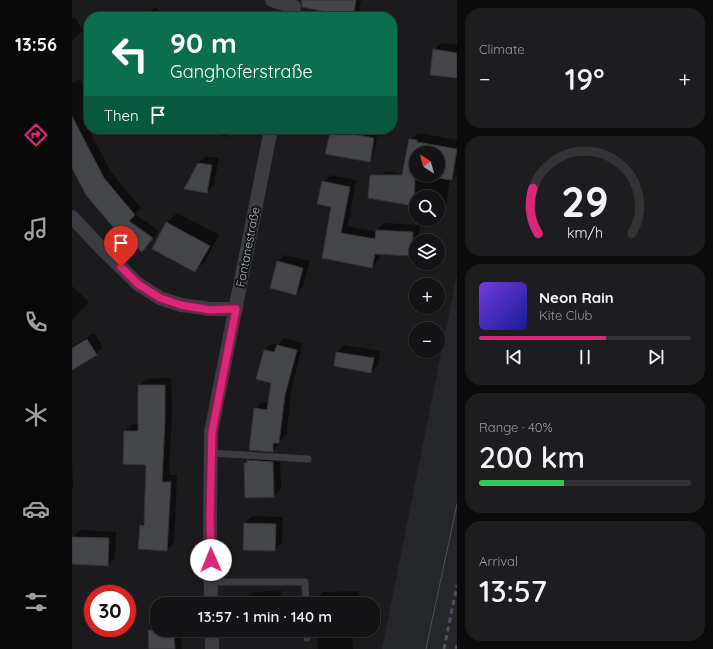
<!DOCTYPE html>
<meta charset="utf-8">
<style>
body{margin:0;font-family:Quicksand,sans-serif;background:#1d1d1f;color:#f1f3f6;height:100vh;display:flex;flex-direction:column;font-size:15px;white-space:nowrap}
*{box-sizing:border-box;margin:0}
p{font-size:13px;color:#9d9ea1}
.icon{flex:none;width:22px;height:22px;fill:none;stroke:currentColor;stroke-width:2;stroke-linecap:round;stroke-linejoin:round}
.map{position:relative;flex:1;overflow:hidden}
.details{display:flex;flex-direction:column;gap:8px;padding:8px;background:#0b0b0c;width:256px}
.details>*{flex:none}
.banner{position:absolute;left:12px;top:12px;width:313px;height:122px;border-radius:16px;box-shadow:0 1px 3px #0004,0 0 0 1px #333335;background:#0b6e4f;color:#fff;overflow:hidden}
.needle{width:26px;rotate:323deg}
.buttons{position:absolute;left:337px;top:146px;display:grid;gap:8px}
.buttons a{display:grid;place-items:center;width:36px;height:36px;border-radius:50%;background:#141416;box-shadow:0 1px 3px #0004,0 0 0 1px #333335;font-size:20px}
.speed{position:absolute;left:12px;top:585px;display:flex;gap:8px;font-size:20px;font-weight:700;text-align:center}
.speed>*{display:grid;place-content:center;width:52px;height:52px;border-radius:50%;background:#141416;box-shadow:0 1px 3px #0004,0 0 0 1px #333335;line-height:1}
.speed .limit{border:6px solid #d22;background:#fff;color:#111}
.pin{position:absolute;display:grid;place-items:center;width:34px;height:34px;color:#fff;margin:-41px -17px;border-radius:50% 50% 50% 0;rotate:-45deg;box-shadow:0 0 4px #0007}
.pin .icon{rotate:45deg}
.me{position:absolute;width:44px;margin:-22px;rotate:359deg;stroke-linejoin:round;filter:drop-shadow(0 0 3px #0008)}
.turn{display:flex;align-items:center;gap:14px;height:84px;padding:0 20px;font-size:18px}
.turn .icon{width:52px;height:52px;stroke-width:2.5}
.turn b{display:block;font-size:28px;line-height:34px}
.then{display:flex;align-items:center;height:38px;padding:0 20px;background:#0003;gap:8px;font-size:15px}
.big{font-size:30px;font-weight:600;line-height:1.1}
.details .card{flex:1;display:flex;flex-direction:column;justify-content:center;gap:6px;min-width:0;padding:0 14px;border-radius:16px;background:#1d1d1f}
.details .dial{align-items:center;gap:0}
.dial svg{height:104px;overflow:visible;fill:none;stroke:#333335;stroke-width:7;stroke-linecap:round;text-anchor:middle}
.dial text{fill:#f1f3f6;stroke:none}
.song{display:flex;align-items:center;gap:12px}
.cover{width:48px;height:48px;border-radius:6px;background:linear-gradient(135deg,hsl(260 70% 55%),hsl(240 70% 35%))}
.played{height:4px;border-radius:2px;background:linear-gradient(90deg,#db2777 60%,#333335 60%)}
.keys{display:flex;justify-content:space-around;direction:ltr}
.heat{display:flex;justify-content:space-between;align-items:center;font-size:22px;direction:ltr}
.charge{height:6px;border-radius:3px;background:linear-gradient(90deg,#34c759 40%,#333335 0)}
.trip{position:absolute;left:78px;top:597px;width:230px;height:40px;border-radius:16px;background:#141416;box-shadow:0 1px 3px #0004,0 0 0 1px #333335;font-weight:600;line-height:40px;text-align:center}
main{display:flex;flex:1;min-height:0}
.menu{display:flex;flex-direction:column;width:72px;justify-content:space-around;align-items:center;background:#080809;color:#9d9ea1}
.menu .icon{width:28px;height:28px}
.menu .current{color:#db2777}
.menu b{font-size:18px;color:#f1f3f6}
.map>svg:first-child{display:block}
.built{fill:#26272a}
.shadow{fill:#0007;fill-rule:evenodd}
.building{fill:#45464a;stroke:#343539}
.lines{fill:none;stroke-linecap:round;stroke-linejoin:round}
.lane{stroke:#3b3d43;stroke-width:7}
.street{stroke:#3b3d43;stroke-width:14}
.tram{stroke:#4e5158;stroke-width:1}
.rail{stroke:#4e5158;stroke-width:3;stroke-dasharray:5 4;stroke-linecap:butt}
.route-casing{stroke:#8e194d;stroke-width:10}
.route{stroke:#db2777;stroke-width:7}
.labels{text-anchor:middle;stroke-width:4;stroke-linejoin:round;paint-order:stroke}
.street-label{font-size:12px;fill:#adb2bd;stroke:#151618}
</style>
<main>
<nav class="menu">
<b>13:56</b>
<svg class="icon current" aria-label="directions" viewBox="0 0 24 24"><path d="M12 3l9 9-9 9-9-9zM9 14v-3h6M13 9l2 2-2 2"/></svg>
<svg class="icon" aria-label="music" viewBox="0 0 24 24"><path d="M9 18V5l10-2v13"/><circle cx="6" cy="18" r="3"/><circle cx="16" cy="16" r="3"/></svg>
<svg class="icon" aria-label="phone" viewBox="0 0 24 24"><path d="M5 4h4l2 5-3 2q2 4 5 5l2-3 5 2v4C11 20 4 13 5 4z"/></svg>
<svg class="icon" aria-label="climate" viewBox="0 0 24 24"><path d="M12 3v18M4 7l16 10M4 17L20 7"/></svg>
<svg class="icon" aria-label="car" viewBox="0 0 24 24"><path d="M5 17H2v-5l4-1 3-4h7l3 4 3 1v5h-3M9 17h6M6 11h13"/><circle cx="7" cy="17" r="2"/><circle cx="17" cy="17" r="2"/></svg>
<svg class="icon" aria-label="filters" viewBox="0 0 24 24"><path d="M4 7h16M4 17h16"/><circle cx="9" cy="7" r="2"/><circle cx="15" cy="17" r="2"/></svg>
</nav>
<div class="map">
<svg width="385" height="649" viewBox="0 0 385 649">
<rect width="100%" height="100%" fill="#1b1b1d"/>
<path class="built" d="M385 274V649H310Z"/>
<g class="shadow">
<path d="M256 0H289L286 17H262L263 12Z"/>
<path d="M85 7 90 17H67L68 16Z"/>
<path d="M3 17 11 31 4 37 0 40V19Z"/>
<path d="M369 43 385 45V77L362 50Z"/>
<path d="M8 79 17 97V111L11 115 17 125 16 128 39 172 69 208 63 214 87 231 77 244 70 251 0 166V83Z"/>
<path d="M125 129H161L154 137Z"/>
<path d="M260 129H306L302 153 295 160 255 153Z"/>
<path d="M346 133 385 140V174L379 179H378L373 214 365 222 342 220 344 205V219H366V197H344V205L302 198 305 179 314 171 331 174 337 141ZM344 153H366V175H344Z"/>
<path d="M134 156 147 158 142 185 135 192 126 163Z"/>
<path d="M258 175 284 180 276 226 305 232V230L312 223 348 225 347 241H344V250L339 255 308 253 307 259 300 267 251 258 260 206 251 182Z"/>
<path d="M105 213 147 235 133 261 123 271 94 223Z"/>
<path d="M213 255 238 261 231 287 224 294 206 262Z"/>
<path d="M0 286 17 302 0 320Z"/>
<path d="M22 333 31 347 24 354 0 369V346Z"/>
<path d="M212 338 231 343 220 387 214 435 208 441V444L201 451 183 409 190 402 197 403 200 382 193 350 200 343 206 345Z"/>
<path d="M272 345 308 351 306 365 299 372 263 366 265 352Z"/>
<path d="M99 378 100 413 97 475H105L102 543 94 550 68 526 73 521 75 464 53 431 61 424 67 425V386L74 379Z"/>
<path d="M0 453 1 489 0 490Z"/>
<path d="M183 454 208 455 209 489 202 496 173 464Z"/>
<path d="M180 516 211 517 210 543 203 550 172 549 173 523Z"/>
<path d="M8 530 44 532 43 558 36 565 0 563 1 537Z"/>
<path d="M209 590 210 604H171V600L178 593Z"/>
<path d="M286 591 287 604H244V599L251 592Z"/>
<path d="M84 616H85V630H109L110 649H78L77 623Z"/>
<path d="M245 630H282L280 631 281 649H246Z"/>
</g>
<g class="building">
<path d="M230 0H284L281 17 230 7Z"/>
<path d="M361 49 385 53V78L358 75Z"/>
<path d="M0 116 32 178 63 215 57 221 81 238 70 252 48 235 14 195 0 168Z"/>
<path d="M259 130 302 138 298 162 253 154Z"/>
<path d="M337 139 345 140V142L385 149 380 180 366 178V153H344L342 206 296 198 298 175H330Z"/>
<path d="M126 163 140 165 135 193 112 189Z"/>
<path d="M250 181 278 187 269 233 303 239 304 230 341 232 340 256 303 254 300 268 250 258 259 207 245 204Z"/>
<path d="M94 222 138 246 123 272 80 249Z"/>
<path d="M205 261 231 268 224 295 198 288Z"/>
<path d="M15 339 25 355 0 370V348Z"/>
<path d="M205 345 225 350 213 395 207 443H201V452L177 450 182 408 195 410 199 383 184 379 192 350 202 352Z"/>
<path d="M264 352 302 358 299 373 262 366Z"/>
<path d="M66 385H93V420L90 482H99L95 551 66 549 68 525 72 526 74 465 51 464 52 431H66Z"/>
<path d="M175 460 201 462 202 497 173 498 172 463H175Z"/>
<path d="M172 523 204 524 203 551 171 550Z"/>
<path d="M0 537 37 538 36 566 0 564Z"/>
<path d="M279 597 280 604H243V598Z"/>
<path d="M76 630H102L103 649H77Z"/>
<path d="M244 630H281V632L244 634Z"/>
</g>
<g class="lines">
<g class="lane">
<path d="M139 453 236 459"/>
<path d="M139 582H233L234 604"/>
<path d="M235 630V638"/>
</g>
<g class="street">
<path d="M200 0 222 7"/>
<path d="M0 217 31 250 66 284 88 298 109 305 138 309H164"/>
<path d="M139 604 138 518 139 432 199 129"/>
<path d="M140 630V649"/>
</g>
<path class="tram" d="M354 649 385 504"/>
<g class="rail">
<path d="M372 649 385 585"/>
<path d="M384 649 385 645"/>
</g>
</g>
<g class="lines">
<defs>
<path id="route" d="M49 267 66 284 88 298 109 305 138 310 164 309 140 432 138 518 139 560"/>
</defs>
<use href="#route" class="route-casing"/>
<use href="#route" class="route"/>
</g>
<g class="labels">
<g class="street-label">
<text transform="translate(176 247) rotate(-79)" y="4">Fontanestraße</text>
</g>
</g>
</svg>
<div class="buttons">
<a><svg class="needle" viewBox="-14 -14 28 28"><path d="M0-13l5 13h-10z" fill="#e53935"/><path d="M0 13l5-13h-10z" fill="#9d9ea1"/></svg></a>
<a><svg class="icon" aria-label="search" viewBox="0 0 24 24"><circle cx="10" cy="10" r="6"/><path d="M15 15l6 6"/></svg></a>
<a><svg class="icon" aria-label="layers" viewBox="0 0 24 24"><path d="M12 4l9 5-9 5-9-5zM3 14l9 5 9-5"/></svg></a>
<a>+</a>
<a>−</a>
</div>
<div class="speed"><div class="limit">30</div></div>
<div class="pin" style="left:49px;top:267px;background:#d93025"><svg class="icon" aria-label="arrive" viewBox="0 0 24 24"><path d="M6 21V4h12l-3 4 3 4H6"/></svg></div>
<svg class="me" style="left:139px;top:560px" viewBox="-20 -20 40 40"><circle r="19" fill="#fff"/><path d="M0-13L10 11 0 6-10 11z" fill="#db2777"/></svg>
<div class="trip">13:57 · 1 min · 140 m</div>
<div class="banner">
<div class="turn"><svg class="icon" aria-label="left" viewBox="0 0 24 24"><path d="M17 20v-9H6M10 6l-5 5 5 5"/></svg><div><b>90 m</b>Ganghoferstraße</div></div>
<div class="then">Then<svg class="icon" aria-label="arrive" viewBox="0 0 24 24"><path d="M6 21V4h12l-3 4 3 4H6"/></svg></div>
</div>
</div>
<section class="details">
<div class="card"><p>Climate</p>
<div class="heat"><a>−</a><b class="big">19°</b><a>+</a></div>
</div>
<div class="card dial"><svg viewBox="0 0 100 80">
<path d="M14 69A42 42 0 1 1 86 69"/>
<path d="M14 69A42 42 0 0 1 10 34" stroke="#db2777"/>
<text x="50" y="56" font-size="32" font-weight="700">29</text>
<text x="50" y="72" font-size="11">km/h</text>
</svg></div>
<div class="card">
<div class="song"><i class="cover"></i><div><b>Neon Rain</b><p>Kite Club</p></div></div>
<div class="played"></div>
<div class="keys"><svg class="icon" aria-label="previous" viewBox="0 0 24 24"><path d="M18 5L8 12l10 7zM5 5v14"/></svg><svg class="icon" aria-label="pause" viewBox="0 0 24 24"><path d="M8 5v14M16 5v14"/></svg><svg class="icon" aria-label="next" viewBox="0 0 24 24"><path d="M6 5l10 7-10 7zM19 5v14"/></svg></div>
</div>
<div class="card"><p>Range · 40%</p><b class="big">200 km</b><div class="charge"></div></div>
<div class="card"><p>Arrival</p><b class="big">13:57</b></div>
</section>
</main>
